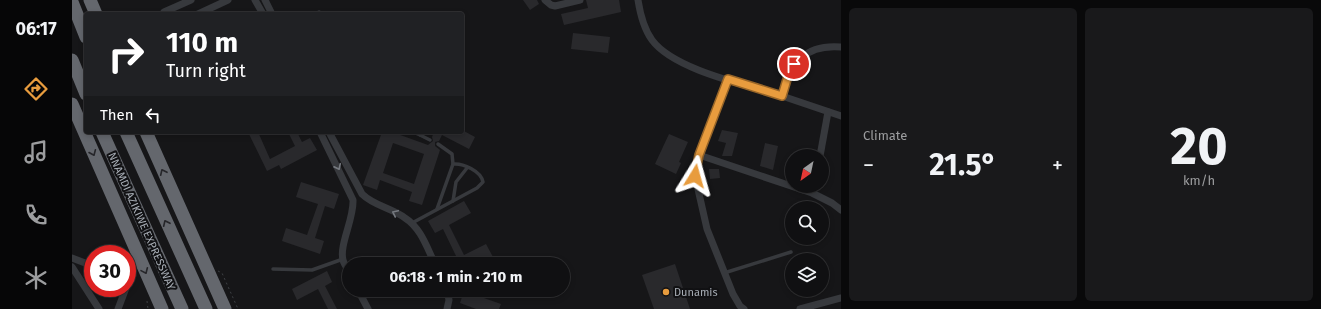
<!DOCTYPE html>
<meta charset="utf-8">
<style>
body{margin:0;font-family:"Fira Sans",sans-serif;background:#19191b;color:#f1f3f6;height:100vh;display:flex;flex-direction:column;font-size:15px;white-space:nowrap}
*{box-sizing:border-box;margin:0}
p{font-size:13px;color:#9c9d9f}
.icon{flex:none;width:22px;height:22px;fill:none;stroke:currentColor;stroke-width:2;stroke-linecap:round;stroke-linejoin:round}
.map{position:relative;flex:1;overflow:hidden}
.panel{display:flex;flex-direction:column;gap:8px;padding:8px;background:#09090a;width:480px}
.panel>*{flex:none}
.hud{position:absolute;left:12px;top:12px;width:380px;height:122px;border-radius:4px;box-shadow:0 2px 6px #0003,0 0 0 1px #303032;background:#202124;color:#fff;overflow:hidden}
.needle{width:26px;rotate:213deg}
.controls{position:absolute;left:713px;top:149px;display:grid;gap:8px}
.controls a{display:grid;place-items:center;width:44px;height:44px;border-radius:50%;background:#101012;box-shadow:0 2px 6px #0003,0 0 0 1px #303032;font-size:20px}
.speed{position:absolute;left:12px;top:245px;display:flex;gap:8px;font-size:20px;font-weight:700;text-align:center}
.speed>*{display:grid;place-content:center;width:52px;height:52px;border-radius:50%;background:#101012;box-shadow:0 2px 6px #0003,0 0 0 1px #303032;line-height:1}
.speed .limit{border:6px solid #d22;background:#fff;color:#111}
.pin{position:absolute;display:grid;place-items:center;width:34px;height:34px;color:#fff;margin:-17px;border:2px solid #fff;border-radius:50%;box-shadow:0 1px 4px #0007}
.me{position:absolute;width:44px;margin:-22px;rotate:8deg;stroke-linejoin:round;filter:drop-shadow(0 0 3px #0008)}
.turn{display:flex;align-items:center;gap:14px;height:84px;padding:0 16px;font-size:18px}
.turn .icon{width:52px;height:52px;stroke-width:2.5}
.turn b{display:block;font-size:28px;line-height:34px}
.then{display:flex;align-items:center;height:38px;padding:0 16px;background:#0003;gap:8px;font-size:15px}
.big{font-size:30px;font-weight:700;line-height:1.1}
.panel .widget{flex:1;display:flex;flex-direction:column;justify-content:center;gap:6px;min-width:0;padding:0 14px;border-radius:6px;background:#19191b}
.panel .dial{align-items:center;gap:0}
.dial b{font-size:52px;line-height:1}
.heat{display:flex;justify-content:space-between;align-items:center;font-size:22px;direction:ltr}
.panel .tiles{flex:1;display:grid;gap:8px;grid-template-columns:repeat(2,1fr)}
.trip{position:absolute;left:270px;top:257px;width:228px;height:40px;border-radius:20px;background:#101012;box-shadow:0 2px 6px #0003,0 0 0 1px #303032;font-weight:700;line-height:40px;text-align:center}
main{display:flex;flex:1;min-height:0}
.tabs{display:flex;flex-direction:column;width:72px;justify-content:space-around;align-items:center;background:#060607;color:#9c9d9f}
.tabs .icon{width:28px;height:28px}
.tabs .on{color:#e89c3e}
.tabs b{font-size:18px;color:#f1f3f6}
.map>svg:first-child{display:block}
.building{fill:#29292c;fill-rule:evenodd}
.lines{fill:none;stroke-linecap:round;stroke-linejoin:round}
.path{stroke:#3d4044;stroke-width:1;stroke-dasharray:2 3;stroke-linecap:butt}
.lane{stroke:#37393d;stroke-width:3.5}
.street{stroke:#37393d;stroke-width:7}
.highway{stroke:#64676d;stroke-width:13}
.oneway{stroke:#26262a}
.oneway2{stroke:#767a80}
.route-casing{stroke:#976528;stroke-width:10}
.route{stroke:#e89c3e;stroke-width:7}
.poi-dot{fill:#e89c3e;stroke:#111113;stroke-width:1.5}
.labels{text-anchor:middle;stroke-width:4;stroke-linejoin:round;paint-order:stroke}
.street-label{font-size:11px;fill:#a9afb7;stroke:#111113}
.poi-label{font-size:11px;fill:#a9afb7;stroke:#111113;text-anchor:start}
</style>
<main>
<nav class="tabs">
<b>06:17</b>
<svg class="icon on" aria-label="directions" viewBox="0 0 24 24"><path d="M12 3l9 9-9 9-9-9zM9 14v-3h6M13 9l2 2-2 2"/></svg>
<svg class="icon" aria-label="music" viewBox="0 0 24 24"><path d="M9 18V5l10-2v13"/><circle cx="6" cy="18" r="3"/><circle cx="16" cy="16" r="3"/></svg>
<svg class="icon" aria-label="phone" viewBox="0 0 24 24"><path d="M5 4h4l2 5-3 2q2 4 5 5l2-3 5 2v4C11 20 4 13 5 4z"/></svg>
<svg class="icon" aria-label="climate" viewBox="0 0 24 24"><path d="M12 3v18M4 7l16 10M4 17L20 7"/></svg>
</nav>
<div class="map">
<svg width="769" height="309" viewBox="0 0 769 309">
<rect width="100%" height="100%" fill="#161618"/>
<g class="building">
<path d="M451 0H465L467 4 458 10Z"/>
<path d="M514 0H547L549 12 492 25 489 14 516 8Z"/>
<path d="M501 33 538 37 536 53 499 49Z"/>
<path d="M390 130 403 137 397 149 370 135 367 141 363 142V146L368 150 350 205 337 201 340 192 308 180 305 190 291 185 310 132H320L356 145 361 141 360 137 362 132H390ZM321 143 352 154 342 184 311 173Z"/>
<path d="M650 130 666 133 660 156H650L654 143 646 141Z"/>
<path d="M176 132H186L198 159 223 146 216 132H225L230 142 238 138 245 150 209 169 207 165 195 171Z"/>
<path d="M597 134 616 142 607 162 609 163 604 174 583 164Z"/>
<path d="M693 143 706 146 701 170 688 166Z"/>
<path d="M637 169H647L648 178 638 179Z"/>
<path d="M229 182 267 194 262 209 253 206 243 238 252 241 248 254 210 241 214 228 235 235 246 204 224 197Z"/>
<path d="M392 201 399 213 377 225 392 255 414 244 421 257 406 264H374L385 258 371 229 363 233 356 221Z"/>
<path d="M603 264 618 309H582L570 275Z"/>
<path d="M255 271 260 282 253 286 265 309H256L246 289 225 300 220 289Z"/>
<path d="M392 291 429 304 427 309H404L388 303Z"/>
</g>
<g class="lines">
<g class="path">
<path d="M146 271 150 273 166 309"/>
<path d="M75 301 76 309"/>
</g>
<g class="lane">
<path d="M243 14 247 12 250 14"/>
<path d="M341 132 348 135"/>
<path d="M349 132 348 135 358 140"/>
<path d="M381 201 384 182 395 168"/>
<path d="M365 209 381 164 380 154 366 144"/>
<path d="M340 223 405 188 411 182C409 171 391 163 381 164"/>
<path d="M201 269 240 270 271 259"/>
<path d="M652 273 719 252"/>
</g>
<g class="street">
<path d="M183 0 191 14"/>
<path d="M193 0 200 14"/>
<path d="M473 0 479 5 483 6 508 0"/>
<path d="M566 0C568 13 572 29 580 40 602 70 675 85 710 96"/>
<path d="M92 12 119 0"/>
<path d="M126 14 156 0"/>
<path d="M769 47C732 44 720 63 710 96L769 116"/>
<path d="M656 79 627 155 623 176 635 229 661 294 668 306 672 309"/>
<path d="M248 132 281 200C282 219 267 245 271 260 272 264 275 268 277 271"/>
<path d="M257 132 290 194C302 206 320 208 333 218 349 228 355 248 363 264"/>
<path d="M627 155 740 193 760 203 769 210"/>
<path d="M748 156 756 112"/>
<path d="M0 258 21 266"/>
<path d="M0 267 27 309"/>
<path d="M286 290 296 309"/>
<path d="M46 309 54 288"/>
<path d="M375 309 377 300 375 290"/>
<path d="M728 309 769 298"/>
</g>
<g class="highway">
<path d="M18 0 24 14"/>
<path d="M0 2 14 37"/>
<path d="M0 60 14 94"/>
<path d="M0 104 90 309"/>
<path d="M30 132 110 309"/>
<path d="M54 132 134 309"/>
<path d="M74 132 153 309"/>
</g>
</g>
<defs><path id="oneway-chevron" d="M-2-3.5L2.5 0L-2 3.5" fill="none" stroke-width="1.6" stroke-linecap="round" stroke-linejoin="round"/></defs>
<g class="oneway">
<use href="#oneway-chevron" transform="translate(21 153) rotate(67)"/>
<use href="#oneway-chevron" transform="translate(91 172) rotate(-115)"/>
<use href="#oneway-chevron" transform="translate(94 223) rotate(-115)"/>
<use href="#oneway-chevron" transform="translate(73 271) rotate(66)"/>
</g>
<g class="oneway2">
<use href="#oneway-chevron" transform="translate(266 167) rotate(64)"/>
<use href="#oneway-chevron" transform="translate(323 213) rotate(-155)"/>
</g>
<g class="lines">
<defs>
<path id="route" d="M623 176 627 155 656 79 710 96 716 76 722 64"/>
</defs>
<use href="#route" class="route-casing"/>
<use href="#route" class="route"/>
</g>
<circle class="poi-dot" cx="594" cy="292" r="4"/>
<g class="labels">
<g class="street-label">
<text transform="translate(70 221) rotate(66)" y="4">NNAMDI AZIKIWE EXPRESSWAY</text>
</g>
<g class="poi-label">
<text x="602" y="296">Dunamis</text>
</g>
</g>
</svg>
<div class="controls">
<a><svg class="needle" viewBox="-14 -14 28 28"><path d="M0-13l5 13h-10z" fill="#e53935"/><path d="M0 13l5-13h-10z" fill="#9c9d9f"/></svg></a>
<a><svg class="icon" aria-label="search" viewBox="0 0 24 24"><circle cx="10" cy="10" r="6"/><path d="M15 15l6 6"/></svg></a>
<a><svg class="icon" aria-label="layers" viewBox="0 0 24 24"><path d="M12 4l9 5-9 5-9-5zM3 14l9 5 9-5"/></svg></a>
</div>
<div class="speed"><div class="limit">30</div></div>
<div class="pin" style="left:722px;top:64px;background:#d93025"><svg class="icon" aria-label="arrive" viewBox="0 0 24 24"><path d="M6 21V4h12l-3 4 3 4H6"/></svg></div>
<svg class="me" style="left:623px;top:176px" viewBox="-20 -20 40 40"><path d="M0-17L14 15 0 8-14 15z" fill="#e89c3e" stroke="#fff" stroke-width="4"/></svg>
<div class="trip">06:18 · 1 min · 210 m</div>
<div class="hud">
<div class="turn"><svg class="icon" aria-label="right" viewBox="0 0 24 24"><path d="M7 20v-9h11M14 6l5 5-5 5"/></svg><div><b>110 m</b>Turn right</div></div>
<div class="then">Then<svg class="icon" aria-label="left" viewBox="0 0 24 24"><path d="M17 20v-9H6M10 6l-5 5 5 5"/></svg></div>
</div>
</div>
<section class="panel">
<div class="tiles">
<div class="widget"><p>Climate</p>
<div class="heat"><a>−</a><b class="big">21.5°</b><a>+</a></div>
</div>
<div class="widget dial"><b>20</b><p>km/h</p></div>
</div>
</section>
</main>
